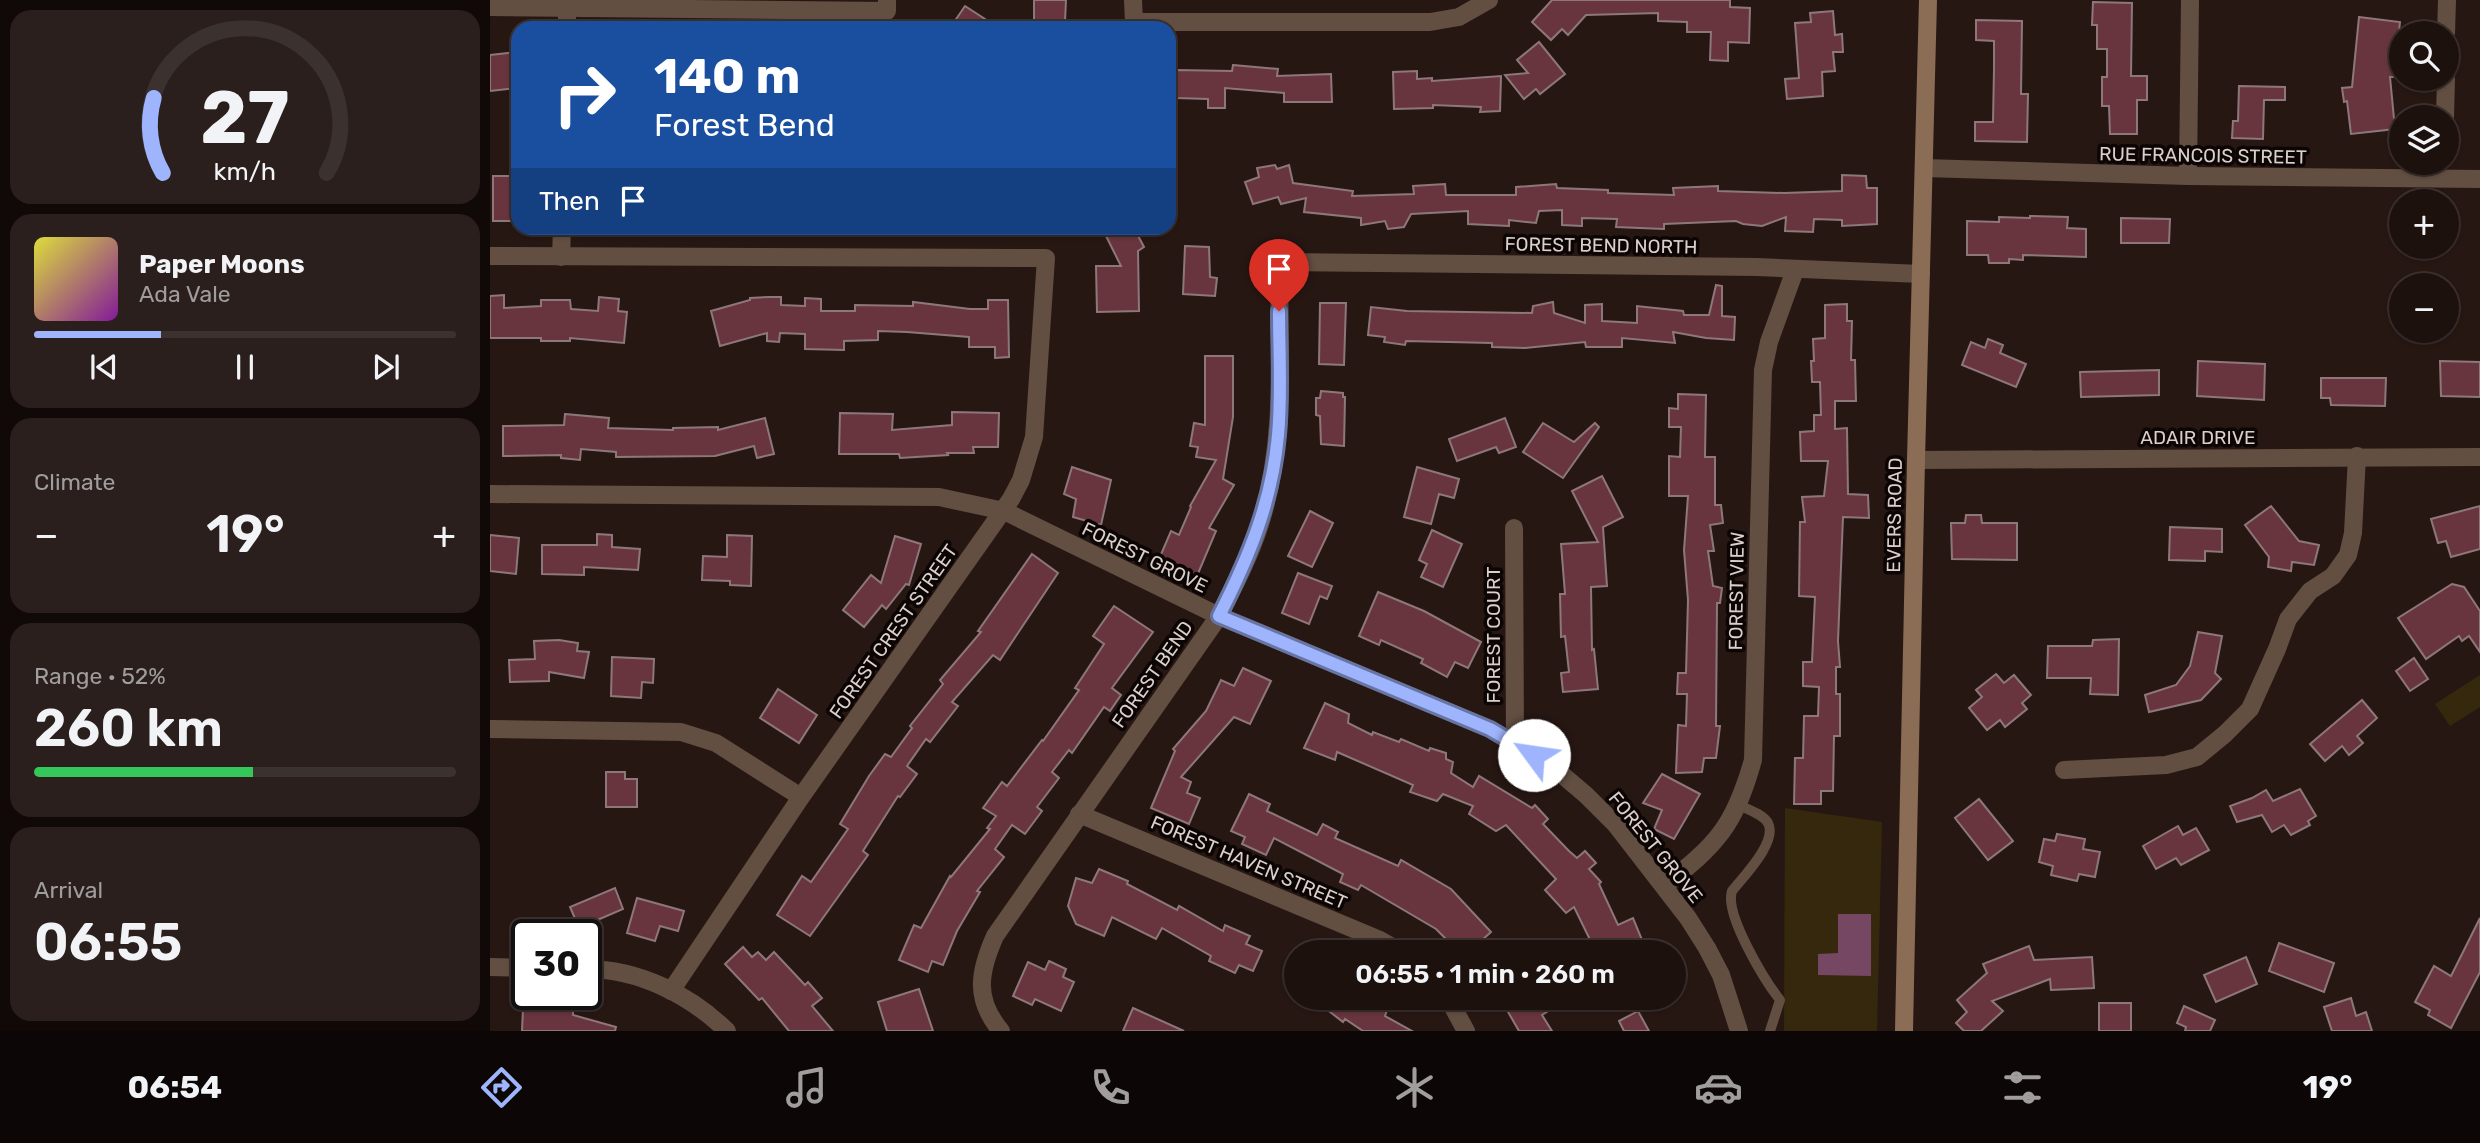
<!DOCTYPE html>
<meta charset="utf-8">
<style>
body{margin:0;font-family:Rubik,sans-serif;background:#2a1f1c;color:#f1f3f6;height:100vh;display:flex;flex-direction:column;font-size:26px;white-space:nowrap}
*{box-sizing:border-box;margin:0}
p{font-size:23px;color:#a09d9e}
.icon{flex:none;width:38px;height:38px;fill:none;stroke:currentColor;stroke-width:2;stroke-linecap:round;stroke-linejoin:round}
.map{position:relative;flex:1;overflow:hidden}
.sheet{display:flex;flex-direction:column;gap:10px;padding:10px;background:#100908;width:490px}
.sheet>*{flex:none}
.top-card{position:absolute;left:21px;top:21px;width:665px;height:214px;border-radius:21px;box-shadow:0 2px 5px #0004,0 0 0 2px #3b312e;background:#1a4fa0;color:#fff;overflow:hidden}
.tools{position:absolute;left:1899px;top:21px;display:grid;gap:14px}
.tools a{display:grid;place-items:center;width:70px;height:70px;border-radius:50%;background:#1d110e;box-shadow:0 2px 5px #0004,0 0 0 2px #3b312e;font-size:35px}
.speed{position:absolute;left:21px;top:919px;display:flex;gap:14px;font-size:35px;font-weight:700;text-align:center}
.speed>*{display:grid;place-content:center;width:91px;height:91px;border-radius:50%;background:#1d110e;box-shadow:0 2px 5px #0004,0 0 0 2px #3b312e;line-height:1}
.speed .limit{border:4px solid #111;border-radius:10px;background:#fff;color:#111}
.pin{position:absolute;display:grid;place-items:center;width:60px;height:60px;color:#fff;margin:-72px -30px;border-radius:50% 50% 50% 0;rotate:-45deg;box-shadow:0 0 7px #0007}
.pin .icon{rotate:45deg}
.me{position:absolute;width:77px;margin:-38px;rotate:301deg;stroke-linejoin:round;filter:drop-shadow(0 0 5px #0008)}
.turn{display:flex;align-items:center;gap:24px;height:147px;padding:0 28px;font-size:32px}
.turn .icon{width:91px;height:91px;stroke-width:2.5}
.turn b{display:block;font-size:49px;line-height:60px}
.then{display:flex;align-items:center;height:66px;padding:0 28px;background:#0003;gap:14px;font-size:26px}
.big{font-size:52px;font-weight:600;line-height:1.1}
.sheet .card{flex:1;display:flex;flex-direction:column;justify-content:center;gap:10px;min-width:0;padding:0 24px;border-radius:21px;background:#2a1f1c}
.sheet .dial{align-items:center;gap:0}
.dial svg{height:182px;overflow:visible;fill:none;stroke:#3b312e;stroke-width:7;stroke-linecap:round;text-anchor:middle}
.dial text{fill:#f1f3f6;stroke:none}
.song{display:flex;align-items:center;gap:21px}
.cover{width:84px;height:84px;border-radius:10px;background:linear-gradient(135deg,hsl(60 70% 55%),hsl(290 70% 35%))}
.played{height:7px;border-radius:4px;background:linear-gradient(90deg,#9eb4fd 30%,#3b312e 30%)}
.keys{display:flex;justify-content:space-around;direction:ltr}
.heat{display:flex;justify-content:space-between;align-items:center;font-size:38px;direction:ltr}
.charge{height:10px;border-radius:5px;background:linear-gradient(90deg,#34c759 52%,#3b312e 0)}
.trip{position:absolute;left:794px;top:940px;width:402px;height:70px;border-radius:35px;background:#1d110e;box-shadow:0 2px 5px #0004,0 0 0 2px #3b312e;font-weight:600;line-height:70px;text-align:center}
.tabs{display:flex;height:112px;justify-content:space-around;align-items:center;background:#0c0706;color:#a09d9e}
.tabs .icon{width:49px;height:49px}
.tabs .on{color:#9eb4fd}
.tabs b{font-size:32px;color:#f1f3f6}
main{display:flex;flex:1;min-height:0}
.map>svg:first-child{display:block}
.green{fill:#36280d}
.water{fill:#764763}
.building{fill:#68353f;stroke:#8d777a;stroke-width:2}
.lines{fill:none;stroke-linecap:round;stroke-linejoin:round}
.lane{stroke:#624f42;stroke-width:10}
.street{stroke:#624f42;stroke-width:18}
.secondary{stroke:#8b6d56;stroke-width:18}
.route-casing{stroke:#6775a4;stroke-width:18}
.route{stroke:#9eb4fd;stroke-width:12}
.labels{text-anchor:middle;stroke-width:7;stroke-linejoin:round;paint-order:stroke}
.street-label{font-size:19px;fill:#dbcfcc;stroke:#0b0504}
</style>
<main>
<section class="sheet">
<div class="card dial"><svg viewBox="0 0 100 80">
<path d="M14 69A42 42 0 1 1 86 69"/>
<path d="M14 69A42 42 0 0 1 10 36" stroke="#9eb4fd"/>
<text x="50" y="56" font-size="32" font-weight="700">27</text>
<text x="50" y="72" font-size="11">km/h</text>
</svg></div>
<div class="card">
<div class="song"><i class="cover"></i><div><b>Paper Moons</b><p>Ada Vale</p></div></div>
<div class="played"></div>
<div class="keys"><svg class="icon" aria-label="previous" viewBox="0 0 24 24"><path d="M18 5L8 12l10 7zM5 5v14"/></svg><svg class="icon" aria-label="pause" viewBox="0 0 24 24"><path d="M8 5v14M16 5v14"/></svg><svg class="icon" aria-label="next" viewBox="0 0 24 24"><path d="M6 5l10 7-10 7zM19 5v14"/></svg></div>
</div>
<div class="card"><p>Climate</p>
<div class="heat"><a>−</a><b class="big">19°</b><a>+</a></div>
</div>
<div class="card"><p>Range · 52%</p><b class="big">260 km</b><div class="charge"></div></div>
<div class="card"><p>Arrival</p><b class="big">06:55</b></div>
</section>
<div class="map">
<svg width="1990" height="1031" viewBox="0 0 1990 1031">
<rect width="100%" height="100%" fill="#271713"/>
<g class="green">
<path d="M1990 675V707L1960 726 1945 704Z"/>
<path d="M1295 808 1392 822 1387 1031H1294Z"/>
</g>
<path class="water" d="M1348 914H1381V976L1328 975V954L1348 953Z"/>
<g class="building">
<path d="M544 0H576L575 22H564L566 28H544Z"/>
<path d="M1062 0H1240V7L1260 8 1259 43 1238 42V61L1220 60 1221 32H1197V22L1168 21V13L1096 15 1078 35 1072 29 1061 40 1042 22Z"/>
<path d="M1603 2 1642 3 1641 76H1657V100H1647V134H1620L1619 106H1612V77H1617V49H1607V25H1602Z"/>
<path d="M475 6 495 19 489 28H460Z"/>
<path d="M1343 11 1345 35 1352 34 1353 52H1343L1345 71 1332 72 1333 96 1297 99 1295 79 1309 78 1305 23 1321 22 1320 13Z"/>
<path d="M1869 17 1910 22 1904 77H1900L1905 129 1861 134 1857 101 1854 102 1852 88 1862 87Z"/>
<path d="M1486 20 1532 21 1531 94H1538L1537 142 1485 141V122H1503L1504 69V41L1486 40Z"/>
<path d="M1049 42 1075 74 1050 94 1046 89 1034 99 1015 75 1038 73 1027 60Z"/>
<path d="M28 52V88L0 91V55Z"/>
<path d="M743 65 788 69 787 76 841 74 842 102H794V93L735 88V108H718V99L687 98V70L742 71Z"/>
<path d="M927 71V79L942 78V81L1011 76 1010 111 990 112 991 107 943 105V108L904 109 903 72Z"/>
<path d="M1749 86 1795 87V100H1774L1773 139 1742 138 1743 121H1748Z"/>
<path d="M785 165 787 169 799 165 803 183 863 191 862 196 924 194 923 186 955 184 956 195H1026V187L1066 184 1067 188 1118 190V193L1184 195 1183 188 1228 186V191L1294 193 1352 191V175L1376 176 1377 188H1387V224L1352 226V220L1324 219 1323 232 1295 231 1296 217 1272 226 1253 224 1246 221 1174 224V229L1126 227 1127 219 1092 218V226L1072 225V210L1049 211 1046 223 1019 220V226L978 224V211L921 214 914 227 898 229 895 221 871 225V218L814 212 816 198 791 204 788 197 763 204 755 182 769 177 767 168Z"/>
<path d="M3 176H21V184H28V213H24L23 221H3Z"/>
<path d="M1540 216 1578 217 1577 228 1596 229V257L1533 255V260L1519 259V263H1499L1498 255H1477V221L1509 222V217L1540 218Z"/>
<path d="M1631 218 1680 219 1679 243H1631Z"/>
<path d="M612 228H644L654 247 648 251 649 311 607 312 606 266H631Z"/>
<path d="M695 246 719 247 720 277 727 278 725 296 693 294Z"/>
<path d="M1226 285 1232 286V316L1245 317 1244 340 1216 338 1183 332 1185 343 1132 338V347H1096L1095 342 1035 348 1002 347V343L916 341 915 345 894 342 895 337 878 335 881 307 917 311 1042 313 1043 306 1063 302 1064 313 1095 323V305L1112 304V321L1147 323V306L1193 311 1194 315H1219Z"/>
<path d="M14 295V308L51 306V300H80L81 309 108 311 109 297 129 299 128 311 137 312 134 343 80 338V341H51V338H0V296Z"/>
<path d="M279 297H291V305L315 306V298L331 299V311H365V305L423 306V302L480 309H498V300H518L519 357 505 358V347H479V337L417 332 388 331V340L354 341V350L315 349V334L290 333 289 342 277 341V333L230 346 221 311 260 300V298Z"/>
<path d="M830 303H856L854 365 829 364Z"/>
<path d="M1357 304V321H1362L1361 360H1365L1366 401H1345V429L1357 428 1358 494 1378 495 1379 518 1353 517 1348 641 1350 667H1346V694H1350V736H1344L1343 791H1331V804H1304L1305 758H1313L1314 716H1328L1329 687 1313 686V662H1322L1325 597 1309 596 1310 522H1315L1312 497 1334 496 1338 461H1311L1310 432 1324 431V415H1331L1330 382H1322L1321 361H1324L1323 339 1335 338V305Z"/>
<path d="M1498 339 1513 345 1510 353 1536 364 1526 387 1472 365 1481 342 1495 348Z"/>
<path d="M715 356H743V417L733 479 744 485 719 528 726 531 707 576 669 559 681 531 689 535 701 507 700 506 726 460 706 457 708 447 700 446 704 423 715 425Z"/>
<path d="M1708 361 1775 364 1774 400 1707 396Z"/>
<path d="M1950 361 1990 362V397L1951 396Z"/>
<path d="M1669 370V395L1591 397 1590 372Z"/>
<path d="M1831 378H1896L1895 406 1841 405 1840 398H1831Z"/>
<path d="M831 391 853 393V397H855L854 446 831 444 830 416 826 415V398H830Z"/>
<path d="M1188 394 1216 395 1215 457H1225V505H1231L1233 523 1220 525 1224 551H1218L1223 586 1232 588 1230 603H1227L1226 726H1230L1226 758H1214L1212 772 1186 773 1188 725 1196 726 1197 694H1187L1188 673H1196L1198 600 1194 550 1198 496H1179V456L1190 457 1191 427H1179V408L1188 409Z"/>
<path d="M462 412 509 413 508 447H483L484 453H457L458 455 410 458 409 454H349L350 413 403 414 402 430 462 425Z"/>
<path d="M75 414 119 418 118 428 183 430V428L228 427V430L275 418 284 454 267 458 264 446 225 456 126 457V452L91 449 90 460 71 458V455L13 456V426L74 425Z"/>
<path d="M1015 418 1026 447 1009 453 1006 447 967 461 959 439Z"/>
<path d="M1053 423 1084 442 1105 423 1109 427 1073 478 1033 452Z"/>
<path d="M582 467 621 480 611 525 583 517 586 499 574 494Z"/>
<path d="M927 467 969 479 964 498 949 494 941 524 914 517Z"/>
<path d="M1112 476 1133 517 1113 527 1117 586 1101 587 1102 650 1104 649 1108 689 1073 692 1071 673 1079 672 1075 636 1071 637 1070 594H1075L1071 544 1108 542 1082 491Z"/>
<path d="M1781 506 1809 541 1829 545 1824 565 1802 562 1801 571 1778 567 1779 557 1755 525Z"/>
<path d="M1990 506V549L1961 557 1956 541 1948 543 1941 519Z"/>
<path d="M820 511 843 523 822 567 798 556Z"/>
<path d="M1476 515H1491L1492 523H1527V560L1462 559 1461 523H1475Z"/>
<path d="M1680 527 1732 529V552L1715 551V561L1679 560Z"/>
<path d="M942 530 972 544 953 587 931 577 937 564 929 560Z"/>
<path d="M107 534 122 535V547L150 549 148 570 94 567V575L52 574V545H107Z"/>
<path d="M0 535 29 538 26 574 0 571Z"/>
<path d="M237 535 262 536 261 586 240 585V581L212 580 213 556 237 557Z"/>
<path d="M405 536 431 544 419 585 416 584 396 609 392 605 374 627 353 610 381 575 391 583Z"/>
<path d="M542 554 568 573 510 660 503 655 462 702 468 706 440 742 436 739 417 766 427 774 410 797 408 796 373 851 378 855 320 936 287 915 312 876 321 882 358 829 350 824 379 776 395 754 401 757 422 728 420 726 453 684 450 680 491 632 488 631Z"/>
<path d="M808 573 842 586 837 599 830 596 819 624 792 613Z"/>
<path d="M1962 584 1974 587 1990 611V652L1979 636 1972 641 1969 636 1936 659 1908 618Z"/>
<path d="M888 592 934 611 991 642 978 668 965 662 957 677 931 663 933 659 891 640 889 645 869 636Z"/>
<path d="M624 606 663 632 622 688 631 695 620 711 614 707 582 753 579 750 562 772 569 778 547 807 552 811 535 834 522 825 505 849 514 857 487 891 490 892 467 931 453 965 442 961 438 972 409 960 424 925 431 928 460 876 461 877 500 829 497 828 506 816 493 808 512 782 517 786 552 740 553 741 589 690 585 688 614 644 603 636Z"/>
<path d="M1708 632 1732 636 1725 673 1731 679 1711 700 1659 712 1655 695 1686 685 1700 666Z"/>
<path d="M1629 639 1628 695 1600 694 1601 678H1557L1558 646H1602L1603 640Z"/>
<path d="M69 640 88 643 87 651 99 652 94 678 59 672V681L20 682 19 660 45 659 44 641Z"/>
<path d="M122 657 164 659 163 683 152 682 151 698 121 696Z"/>
<path d="M1924 658 1938 679 1920 691 1906 671Z"/>
<path d="M753 668 781 681 760 724 744 717 691 777 701 782 697 793 710 798 699 824 661 808 685 751 683 749 716 711 731 680 744 686Z"/>
<path d="M1506 674 1514 683 1524 675 1541 695 1532 703 1537 709 1515 727 1510 720 1497 730 1479 708 1492 697 1486 690Z"/>
<path d="M288 689 327 715 309 743 270 718Z"/>
<path d="M1872 700 1887 718 1867 736 1873 743 1859 755 1852 746 1835 761 1820 744Z"/>
<path d="M835 703 859 714 858 723 882 735 883 732 909 742 911 739 939 751 940 748 956 753V759L963 762 961 773 983 787 989 776 1042 808 1045 805 1058 819 1053 824 1079 851 1087 858 1095 851 1106 863 1099 869 1111 882 1109 884 1128 925 1143 918 1157 952H1133L1129 945 1114 952H1106L1084 907 1076 913 1055 890 1066 879 1016 825 1006 831 979 814 983 806 953 794 947 801 920 792 923 785 847 752 845 760 814 748Z"/>
<path d="M116 772H135V779H147V807H116Z"/>
<path d="M1172 774 1210 794 1184 839 1164 829 1172 810 1153 803Z"/>
<path d="M1810 789 1826 816 1818 821 1820 825 1801 835 1794 825 1782 832 1772 815 1747 822 1740 806 1762 798 1776 790 1783 801Z"/>
<path d="M759 794 780 804 777 811 827 835 833 824 848 832 845 838 908 866 911 860 961 889 1001 932 981 950 971 940 964 947 946 929 871 885 868 890 850 882 853 874 784 838 776 855 752 844 755 837 741 831Z"/>
<path d="M1489 799 1523 841 1498 860 1465 818Z"/>
<path d="M1688 826 1693 835 1706 828 1719 850 1691 865 1686 858 1666 869 1653 846Z"/>
<path d="M1567 834 1595 839 1593 849 1610 852 1605 877 1589 874 1587 881 1561 875 1563 866 1549 862 1554 839 1565 841Z"/>
<path d="M609 869 638 881 637 884 687 910 689 906 733 931 735 925 760 936 756 944 772 951 763 971 749 965 745 973 719 961 721 956 672 928 666 939 622 917 614 936 586 924 578 906 586 878 602 883Z"/>
<path d="M125 888 133 909 89 928 80 907Z"/>
<path d="M147 898 194 911 188 931 170 926 165 941 137 933Z"/>
<path d="M1990 918V972L1961 1028 1938 1015 1940 1010 1925 1002 1944 966 1961 976Z"/>
<path d="M1789 943 1844 963 1834 992 1779 971Z"/>
<path d="M1539 946 1544 960 1602 957 1604 988 1561 990 1560 979 1502 1001 1513 1011 1491 1031H1474L1466 1023 1477 1012 1467 1000 1497 973 1493 964Z"/>
<path d="M253 947 262 957 268 952 276 960 284 952 315 985 318 982 332 998 322 1006 343 1031H299L272 998 269 1000 235 964Z"/>
<path d="M1756 957 1767 984 1726 1002 1714 975Z"/>
<path d="M559 961 576 969 573 977 584 982 571 1011 545 999 542 1005 523 996 538 962 555 970Z"/>
<path d="M429 989 443 1031H397L388 1002Z"/>
<path d="M822 998H911L897 1010 895 1016 922 1031H873L855 1019 853 1022Z"/>
<path d="M1010 998H1053L1060 1010 1052 1015 1062 1031H1029Z"/>
<path d="M1861 998 1866 1016 1876 1012 1882 1031H1842L1834 1007Z"/>
<rect x="1609" y="1003" width="32" height="28"/>
<path d="M1694 1006 1725 1020 1720 1031H1695L1696 1027 1687 1023Z"/>
<path d="M33 1008 83 1010V1015L126 1027 125 1031H32Z"/>
<path d="M643 1008 694 1031H633Z"/>
<path d="M1148 1011 1159 1031H1134L1129 1021Z"/>
</g>
<g class="lines">
<path class="lane" d="M1249 805C1257 809 1273 814 1278 823 1288 842 1253 877 1242 891 1234 914 1275 981 1290 1000L1280 1031"/>
<g class="street">
<path d="M643 0 644 22H940L969 17 999 0"/>
<path d="M0 7 397 11V0"/>
<path d="M77 28V0"/>
<path d="M1956 33 1957 0"/>
<path d="M1955 117 1956 79"/>
<path d="M1434 168 1698 176 1990 179"/>
<path d="M1698 176 1700 0"/>
<path d="M0 256 556 258 544 437 531 480 521 499 311 797 181 991"/>
<path d="M71 257 72 228"/>
<path d="M1426 460 1990 457"/>
<path d="M0 494 449 497 514 511 729 616 1000 729 1063 767 1096 795 1126 825 1198 918 1217 948 1231 975 1249 1031"/>
<path d="M1024 528 1025 743"/>
<path d="M0 729 191 732 226 743 311 797"/>
<path d="M1574 770 1676 765 1707 757 1735 734 1760 709 1787 649 1798 619 1820 591 1843 576 1858 555 1863 533 1867 456"/>
<path d="M589 814 890 940 911 952"/>
<path d="M1174 886C1227 844 1244 827 1263 760L1273 370 1279 342 1305 270"/>
<path d="M0 967 37 968"/>
<path d="M96 969C149 969 200 995 237 1031"/>
<path d="M958 998 976 1031"/>
<path d="M511 1031C484 999 489 972 505 936L729 616C744 586 760 556 770 524 797 440 789 349 789 262L1267 267 1431 274"/>
</g>
<path class="secondary" d="M1414 1031 1426 460 1438 0"/>
</g>
<g class="lines">
<defs>
<path id="route" d="M789 311C789 352 792 394 788 435 782 502 759 557 729 616L1000 729 1044 755"/>
</defs>
<use href="#route" class="route-casing"/>
<use href="#route" class="route"/>
</g>
<g class="labels">
<g class="street-label">
<text transform="translate(1713 155) rotate(1)" y="7">RUE FRANCOIS STREET</text>
<text transform="translate(1111 245) rotate(1)" y="7">FOREST BEND NORTH</text>
<text x="1708" y="444">ADAIR DRIVE</text>
<text transform="translate(1404 515) rotate(-89)" y="7">EVERS ROAD</text>
<text transform="translate(655 557) rotate(26)" y="7">FOREST GROVE</text>
<text transform="translate(1246 591) rotate(-89)" y="7">FOREST VIEW</text>
<text transform="translate(403 631) rotate(-55)" y="7">FOREST CREST STREET</text>
<text transform="translate(1003 635) rotate(-90)" y="7">FOREST COURT</text>
<text transform="translate(662 674) rotate(-55)" y="7">FOREST BEND</text>
<text transform="translate(1166 847) rotate(51)" y="7">FOREST GROVE</text>
<text transform="translate(759 862) rotate(23)" y="7">FOREST HAVEN STREET</text>
</g>
</g>
</svg>
<div class="tools">
<a><svg class="icon" aria-label="search" viewBox="0 0 24 24"><circle cx="10" cy="10" r="6"/><path d="M15 15l6 6"/></svg></a>
<a><svg class="icon" aria-label="layers" viewBox="0 0 24 24"><path d="M12 4l9 5-9 5-9-5zM3 14l9 5 9-5"/></svg></a>
<a>+</a>
<a>−</a>
</div>
<div class="speed"><div class="limit">30</div></div>
<div class="pin" style="left:789px;top:311px;background:#d93025"><svg class="icon" aria-label="arrive" viewBox="0 0 24 24"><path d="M6 21V4h12l-3 4 3 4H6"/></svg></div>
<svg class="me" style="left:1044px;top:755px" viewBox="-20 -20 40 40"><circle r="19" fill="#fff"/><path d="M0-13L10 11 0 6-10 11z" fill="#9eb4fd"/></svg>
<div class="trip">06:55 · 1 min · 260 m</div>
<div class="top-card">
<div class="turn"><svg class="icon" aria-label="right" viewBox="0 0 24 24"><path d="M7 20v-9h11M14 6l5 5-5 5"/></svg><div><b>140 m</b>Forest Bend</div></div>
<div class="then">Then<svg class="icon" aria-label="arrive" viewBox="0 0 24 24"><path d="M6 21V4h12l-3 4 3 4H6"/></svg></div>
</div>
</div>
</main>
<nav class="tabs">
<b>06:54</b>
<svg class="icon on" aria-label="directions" viewBox="0 0 24 24"><path d="M12 3l9 9-9 9-9-9zM9 14v-3h6M13 9l2 2-2 2"/></svg>
<svg class="icon" aria-label="music" viewBox="0 0 24 24"><path d="M9 18V5l10-2v13"/><circle cx="6" cy="18" r="3"/><circle cx="16" cy="16" r="3"/></svg>
<svg class="icon" aria-label="phone" viewBox="0 0 24 24"><path d="M5 4h4l2 5-3 2q2 4 5 5l2-3 5 2v4C11 20 4 13 5 4z"/></svg>
<svg class="icon" aria-label="climate" viewBox="0 0 24 24"><path d="M12 3v18M4 7l16 10M4 17L20 7"/></svg>
<svg class="icon" aria-label="car" viewBox="0 0 24 24"><path d="M5 17H2v-5l4-1 3-4h7l3 4 3 1v5h-3M9 17h6M6 11h13"/><circle cx="7" cy="17" r="2"/><circle cx="17" cy="17" r="2"/></svg>
<svg class="icon" aria-label="filters" viewBox="0 0 24 24"><path d="M4 7h16M4 17h16"/><circle cx="9" cy="7" r="2"/><circle cx="15" cy="17" r="2"/></svg>
<b>19°</b>
</nav>
